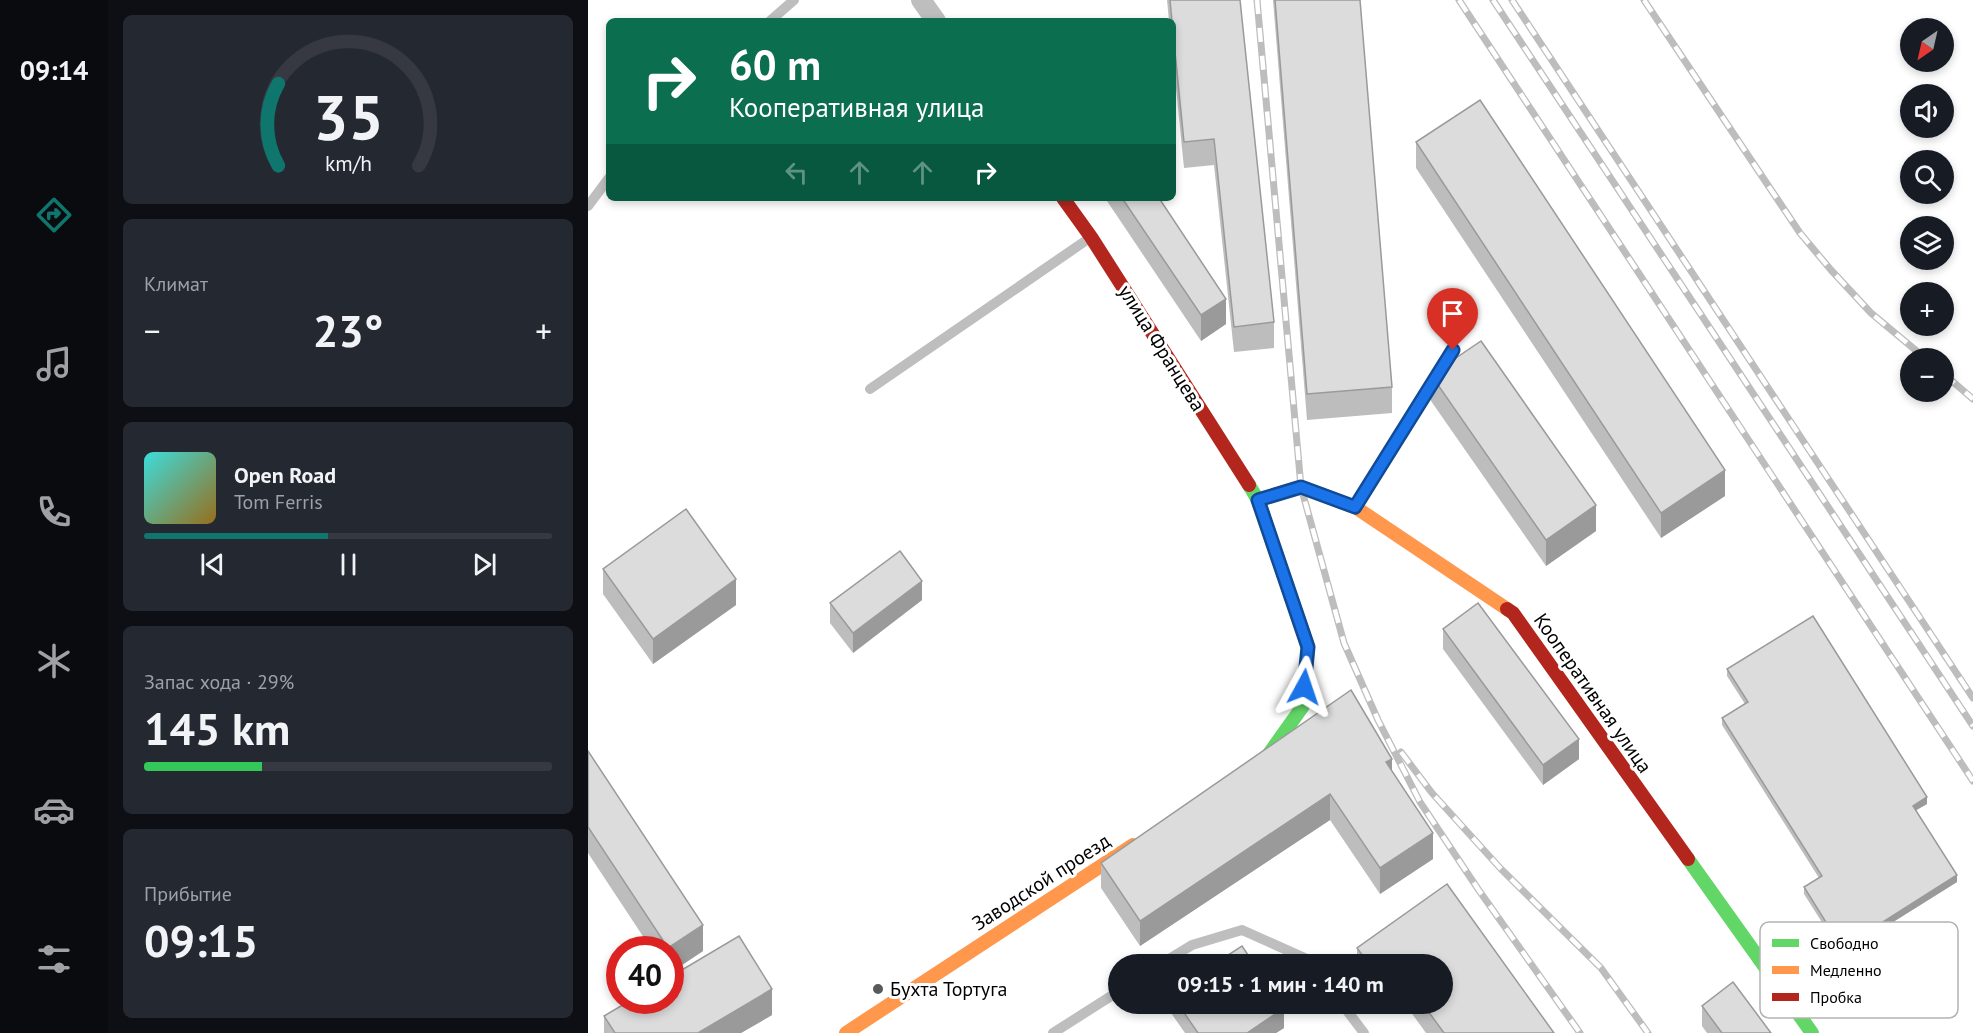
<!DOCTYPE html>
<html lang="ru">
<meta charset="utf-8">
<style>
body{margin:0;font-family:"PT Sans",sans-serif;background:#242831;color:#f1f3f6;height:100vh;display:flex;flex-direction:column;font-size:22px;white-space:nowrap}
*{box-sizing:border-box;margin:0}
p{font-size:20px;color:#9ea1a6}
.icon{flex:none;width:33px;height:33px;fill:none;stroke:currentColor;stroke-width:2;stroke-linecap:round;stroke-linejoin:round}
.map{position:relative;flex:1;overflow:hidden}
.details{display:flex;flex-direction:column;gap:15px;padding:15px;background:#0d0f14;width:480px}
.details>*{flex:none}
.banner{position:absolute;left:18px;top:18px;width:570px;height:183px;border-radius:9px;box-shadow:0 3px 9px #0003;background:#0b6e4f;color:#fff;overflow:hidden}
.needle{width:39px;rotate:214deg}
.fabs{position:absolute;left:1312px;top:18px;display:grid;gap:12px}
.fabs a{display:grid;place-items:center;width:54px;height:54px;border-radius:50%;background:#171b24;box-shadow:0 3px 9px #0003;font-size:30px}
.speed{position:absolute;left:18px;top:936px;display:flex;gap:12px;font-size:30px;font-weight:700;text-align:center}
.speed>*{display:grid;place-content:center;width:78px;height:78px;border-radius:50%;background:#171b24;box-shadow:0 3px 9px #0003;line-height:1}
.speed .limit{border:9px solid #d22;background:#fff;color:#111}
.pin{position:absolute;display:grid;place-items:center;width:51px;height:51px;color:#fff;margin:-62px -26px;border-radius:50% 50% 50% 0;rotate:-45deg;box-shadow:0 0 6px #0007}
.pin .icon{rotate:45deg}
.me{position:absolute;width:66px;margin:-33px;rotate:5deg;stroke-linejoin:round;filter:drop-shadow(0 0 4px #0008)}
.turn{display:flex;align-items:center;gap:21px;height:126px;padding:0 24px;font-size:27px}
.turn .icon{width:78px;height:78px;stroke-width:2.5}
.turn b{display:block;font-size:42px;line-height:51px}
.lanes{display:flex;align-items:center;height:57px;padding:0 24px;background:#0003;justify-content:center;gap:30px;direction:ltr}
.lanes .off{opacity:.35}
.big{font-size:45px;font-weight:700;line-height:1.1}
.details .tile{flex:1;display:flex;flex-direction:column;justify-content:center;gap:9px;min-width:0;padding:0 21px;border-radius:9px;background:#242831}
.details .dial{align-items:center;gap:0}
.dial svg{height:156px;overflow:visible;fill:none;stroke:#363941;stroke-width:7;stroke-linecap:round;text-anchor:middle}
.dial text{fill:#f1f3f6;stroke:none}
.song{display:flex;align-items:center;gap:18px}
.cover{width:72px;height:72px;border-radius:9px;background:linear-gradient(135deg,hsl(180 70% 55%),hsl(40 70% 35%))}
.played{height:6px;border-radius:3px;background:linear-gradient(90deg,#0f766e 45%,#363941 45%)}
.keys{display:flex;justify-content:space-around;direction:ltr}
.heat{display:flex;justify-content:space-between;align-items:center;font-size:33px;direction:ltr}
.charge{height:9px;border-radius:4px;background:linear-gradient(90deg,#34c759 29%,#363941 0)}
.trip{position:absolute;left:520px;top:954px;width:345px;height:60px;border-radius:30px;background:#171b24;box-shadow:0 3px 9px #0003;font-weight:700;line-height:60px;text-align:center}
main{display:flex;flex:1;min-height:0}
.dock{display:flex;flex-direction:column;width:108px;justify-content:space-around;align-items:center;background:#090b0e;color:#9ea1a6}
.dock .icon{width:42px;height:42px}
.dock .on{color:#0f766e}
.dock b{font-size:27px;color:#f1f3f6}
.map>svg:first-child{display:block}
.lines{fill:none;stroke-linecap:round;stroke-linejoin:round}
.lane{stroke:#bebebe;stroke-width:10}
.street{stroke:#bebebe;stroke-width:20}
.fast{stroke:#63d668;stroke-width:14}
.slow{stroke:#ff974d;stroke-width:14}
.jam{stroke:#b3261e;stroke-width:14}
.rail-casing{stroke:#bdbdbd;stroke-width:7}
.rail{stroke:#fff;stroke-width:4.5;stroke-dasharray:14;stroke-linecap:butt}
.wall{fill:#bdbdbd}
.shaded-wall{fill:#9a9a9a}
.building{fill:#dcdcdc;stroke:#9a9a9a;stroke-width:1.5}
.route-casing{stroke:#114b97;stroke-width:15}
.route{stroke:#1a73e8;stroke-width:10}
.poi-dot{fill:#595959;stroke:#fff;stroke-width:2}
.labels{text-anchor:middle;stroke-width:6;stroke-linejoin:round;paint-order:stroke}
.street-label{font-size:20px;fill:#000;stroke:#fff}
.poi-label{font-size:20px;fill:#000;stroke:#fff;text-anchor:start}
.key{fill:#fff;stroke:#b2b2b2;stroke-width:1.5}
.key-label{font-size:16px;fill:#000}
</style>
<main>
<nav class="dock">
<b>09:14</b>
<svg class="icon on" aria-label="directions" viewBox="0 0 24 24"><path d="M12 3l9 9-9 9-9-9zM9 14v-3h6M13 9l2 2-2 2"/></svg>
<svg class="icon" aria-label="music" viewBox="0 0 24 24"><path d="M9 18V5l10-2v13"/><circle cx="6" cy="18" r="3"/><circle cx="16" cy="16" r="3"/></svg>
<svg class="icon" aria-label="phone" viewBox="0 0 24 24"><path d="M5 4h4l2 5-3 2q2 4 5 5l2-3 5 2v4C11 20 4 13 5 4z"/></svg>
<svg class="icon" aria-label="climate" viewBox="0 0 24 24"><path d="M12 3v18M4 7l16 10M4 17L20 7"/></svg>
<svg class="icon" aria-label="car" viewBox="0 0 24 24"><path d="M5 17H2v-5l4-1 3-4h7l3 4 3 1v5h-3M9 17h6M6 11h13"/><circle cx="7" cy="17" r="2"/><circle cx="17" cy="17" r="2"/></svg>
<svg class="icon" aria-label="filters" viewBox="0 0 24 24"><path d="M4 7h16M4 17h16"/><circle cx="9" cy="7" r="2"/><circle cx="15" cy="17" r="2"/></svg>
</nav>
<section class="details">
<div class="tile dial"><svg viewBox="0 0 100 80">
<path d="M14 69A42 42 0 1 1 86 69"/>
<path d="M14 69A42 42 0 0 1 14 27" stroke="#0f766e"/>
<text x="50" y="56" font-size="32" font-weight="700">35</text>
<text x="50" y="72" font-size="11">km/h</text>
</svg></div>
<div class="tile"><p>Климат</p>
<div class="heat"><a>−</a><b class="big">23°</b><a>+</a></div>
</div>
<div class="tile">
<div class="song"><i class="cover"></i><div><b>Open Road</b><p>Tom Ferris</p></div></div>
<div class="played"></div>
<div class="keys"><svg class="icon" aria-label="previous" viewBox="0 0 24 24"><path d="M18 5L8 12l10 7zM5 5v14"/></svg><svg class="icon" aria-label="pause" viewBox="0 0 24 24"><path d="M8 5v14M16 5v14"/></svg><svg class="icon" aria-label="next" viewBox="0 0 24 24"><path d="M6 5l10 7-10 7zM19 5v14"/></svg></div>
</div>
<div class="tile"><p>Запас хода · 29%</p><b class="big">145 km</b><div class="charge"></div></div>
<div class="tile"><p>Прибытие</p><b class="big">09:15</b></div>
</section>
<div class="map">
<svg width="1385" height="1033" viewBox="0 0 1385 1033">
<rect width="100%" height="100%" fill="#fff"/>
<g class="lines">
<g class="lane">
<path d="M182 21 206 0"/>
<path d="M0 206 21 178"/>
<path d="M282 389 503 237"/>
<path d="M768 506 865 350"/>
<path d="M573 964 604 945 654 930 719 959 724 964"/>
<path d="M754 1004 776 1033"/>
<path d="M465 1033 531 991"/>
</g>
<path class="street" d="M333 0 348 21"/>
<g class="fast">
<path d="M661 485 670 500 720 647 715 706 678 758 664 768"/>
<path d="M1100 859 1224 1033"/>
</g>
<g class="slow">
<path d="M670 500 713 487 767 507 919 609"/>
<path d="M258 1033 545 845"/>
</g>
<g class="jam">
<path d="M475 198 503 237 661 485"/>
<path d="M919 609 925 613 1100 859"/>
</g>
<defs>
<g id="rail">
<path d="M669 0 713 487 756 643 790 720 832 802 890 889 992 1033"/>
<path d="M871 0 1385 781"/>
<path d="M905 0 1385 726"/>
<path d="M924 0 1385 698"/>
<path d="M1056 0 1212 233 1243 270 1283 313 1337 358"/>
<path d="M1356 374 1385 399"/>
<path d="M813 752 844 793 913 869 1013 968 1060 1033"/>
</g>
</defs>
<use href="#rail" class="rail-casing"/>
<use href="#rail" class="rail"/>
</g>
<g class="wall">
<path d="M579 0H652L686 322V348L646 352 626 165 596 168 585 58V21H581Z"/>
<path d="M685 0H772L804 387V413L719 420Z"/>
<path d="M828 142 1137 496 1073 538 828 168Z"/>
<path d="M517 198H571L638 324 613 341Z"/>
<path d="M843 375 1008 531 958 566 843 401Z"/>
<path d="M15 569 148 605 65 664 15 594Z"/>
<path d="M334 600 265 653 242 623V603Z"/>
<path d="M855 629 991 759 955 785 855 649Z"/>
<path d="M1139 669 1339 804 1328 810 1369 882 1254 954 1216 894V887L1231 878 1134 725V718L1157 704 1139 676Z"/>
<path d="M0 751 115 951 82 973V950H64L0 853Z"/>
<path d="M804 771 845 859 792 894 742 820 552 946 513 888V863Z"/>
<path d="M859 884 966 1033H838L817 1004H855V964H769V948Z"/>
<path d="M583 1004H693L696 1028 688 1033H597L583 1013Z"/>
<path d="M1114 1006 1183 1033H1119L1114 1026Z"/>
<path d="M184 1015 153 1033H16V1016Z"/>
</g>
<g class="shaded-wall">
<path d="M638 299V324L613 341V315Z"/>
<path d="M1137 470V496L1073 538V513Z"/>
<path d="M1008 505V531L958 566V540Z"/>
<path d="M148 579V605L65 664V639Z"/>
<path d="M334 581V600L265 653V633Z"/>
<path d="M991 739V759L955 785V765Z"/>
<path d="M804 759V784L798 762Z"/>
<path d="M742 794V820L552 946V921Z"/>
<path d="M1339 797V804L1325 812V806Z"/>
<path d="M845 833V859L792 894V868Z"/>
<path d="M1369 875V882L1254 954V948Z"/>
<path d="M115 925V951L82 973V950H80V948Z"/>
<path d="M184 989V1015L153 1033H110Z"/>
<path d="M696 1008V1028L688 1033H659Z"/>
</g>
<g class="building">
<path d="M582 0H652L686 322 646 327 626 139 596 142 585 32V21H584Z"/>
<path d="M687 0H772L804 387 719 394Z"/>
<path d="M892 100 1137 470 1073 513 828 142Z"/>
<path d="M534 198H571L638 299 613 315Z"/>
<path d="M893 341 1008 505 958 540 843 375Z"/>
<path d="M98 509 148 579 65 639 15 569Z"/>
<path d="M312 551 334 581 265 633 242 603Z"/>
<path d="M890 603 991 739 955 765 855 629Z"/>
<path d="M1225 616 1339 797 1325 806 1369 875 1254 948 1216 887 1234 876 1134 718 1160 702 1139 669Z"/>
<path d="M763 690 804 759 798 762 845 833 792 868 742 794 552 921 513 863Z"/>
<path d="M0 751 115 925 80 948 0 827Z"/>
<path d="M859 884 966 1033H856L835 1004H855V964H781L769 948Z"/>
<path d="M151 936 184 989 110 1033H27L16 1016 43 1000H82V977Z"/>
<path d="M654 946 666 964H626Z"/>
<path d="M1145 982 1183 1033H1134L1114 1006Z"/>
<path d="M590 1004H693L696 1008 659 1033H610Z"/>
</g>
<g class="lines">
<defs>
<path id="route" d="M716 687 720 647 670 500 713 487 767 507 865 350"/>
</defs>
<use href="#route" class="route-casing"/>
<use href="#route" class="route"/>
</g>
<circle class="poi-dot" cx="290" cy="989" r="6"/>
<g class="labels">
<g class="street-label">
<text transform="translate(574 348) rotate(58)" y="7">улица Францева</text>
<text transform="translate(1005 693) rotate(55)" y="7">Кооперативная улица</text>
<text transform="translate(453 882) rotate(-33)" y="7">Заводской проезд</text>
</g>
<g class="poi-label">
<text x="302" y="996">Бухта Тортуга</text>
</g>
</g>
<rect x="1172" y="922" width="198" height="96" rx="9" class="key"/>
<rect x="1184" y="939" width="27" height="8" fill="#63d668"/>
<rect x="1184" y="966" width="27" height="8" fill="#ff974d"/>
<rect x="1184" y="993" width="27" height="8" fill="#b3261e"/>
<g class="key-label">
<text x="1222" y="949">Свободно</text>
<text x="1222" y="976">Медленно</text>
<text x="1222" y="1003">Пробка</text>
</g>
</svg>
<div class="fabs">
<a><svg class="needle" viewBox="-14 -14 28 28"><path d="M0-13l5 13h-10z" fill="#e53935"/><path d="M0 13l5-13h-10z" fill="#9ea1a6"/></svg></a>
<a><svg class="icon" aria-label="sound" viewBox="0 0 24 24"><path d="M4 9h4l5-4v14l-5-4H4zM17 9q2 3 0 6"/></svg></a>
<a><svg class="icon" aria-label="search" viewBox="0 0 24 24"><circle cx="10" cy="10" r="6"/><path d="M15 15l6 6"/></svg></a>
<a><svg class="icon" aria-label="layers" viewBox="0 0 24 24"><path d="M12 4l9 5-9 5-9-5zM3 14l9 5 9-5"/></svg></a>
<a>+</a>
<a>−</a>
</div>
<div class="speed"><div class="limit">40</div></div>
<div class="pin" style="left:865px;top:350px;background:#d93025"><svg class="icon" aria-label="arrive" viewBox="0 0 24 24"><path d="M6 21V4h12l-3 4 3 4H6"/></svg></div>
<svg class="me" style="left:716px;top:687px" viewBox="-20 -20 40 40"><path d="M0-17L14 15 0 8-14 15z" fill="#1a73e8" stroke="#fff" stroke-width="4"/></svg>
<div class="trip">09:15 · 1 мин · 140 m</div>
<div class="banner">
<div class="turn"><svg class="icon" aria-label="right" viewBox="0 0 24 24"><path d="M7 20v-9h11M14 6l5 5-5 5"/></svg><div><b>60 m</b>Кооперативная улица</div></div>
<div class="lanes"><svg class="icon off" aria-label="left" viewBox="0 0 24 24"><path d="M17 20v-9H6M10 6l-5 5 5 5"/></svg><svg class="icon off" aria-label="ahead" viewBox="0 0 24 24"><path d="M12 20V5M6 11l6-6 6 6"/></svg><svg class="icon off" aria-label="ahead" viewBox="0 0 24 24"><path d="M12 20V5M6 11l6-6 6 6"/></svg><svg class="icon" aria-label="right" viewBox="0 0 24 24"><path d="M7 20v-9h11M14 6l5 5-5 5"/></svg></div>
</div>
</div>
</main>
